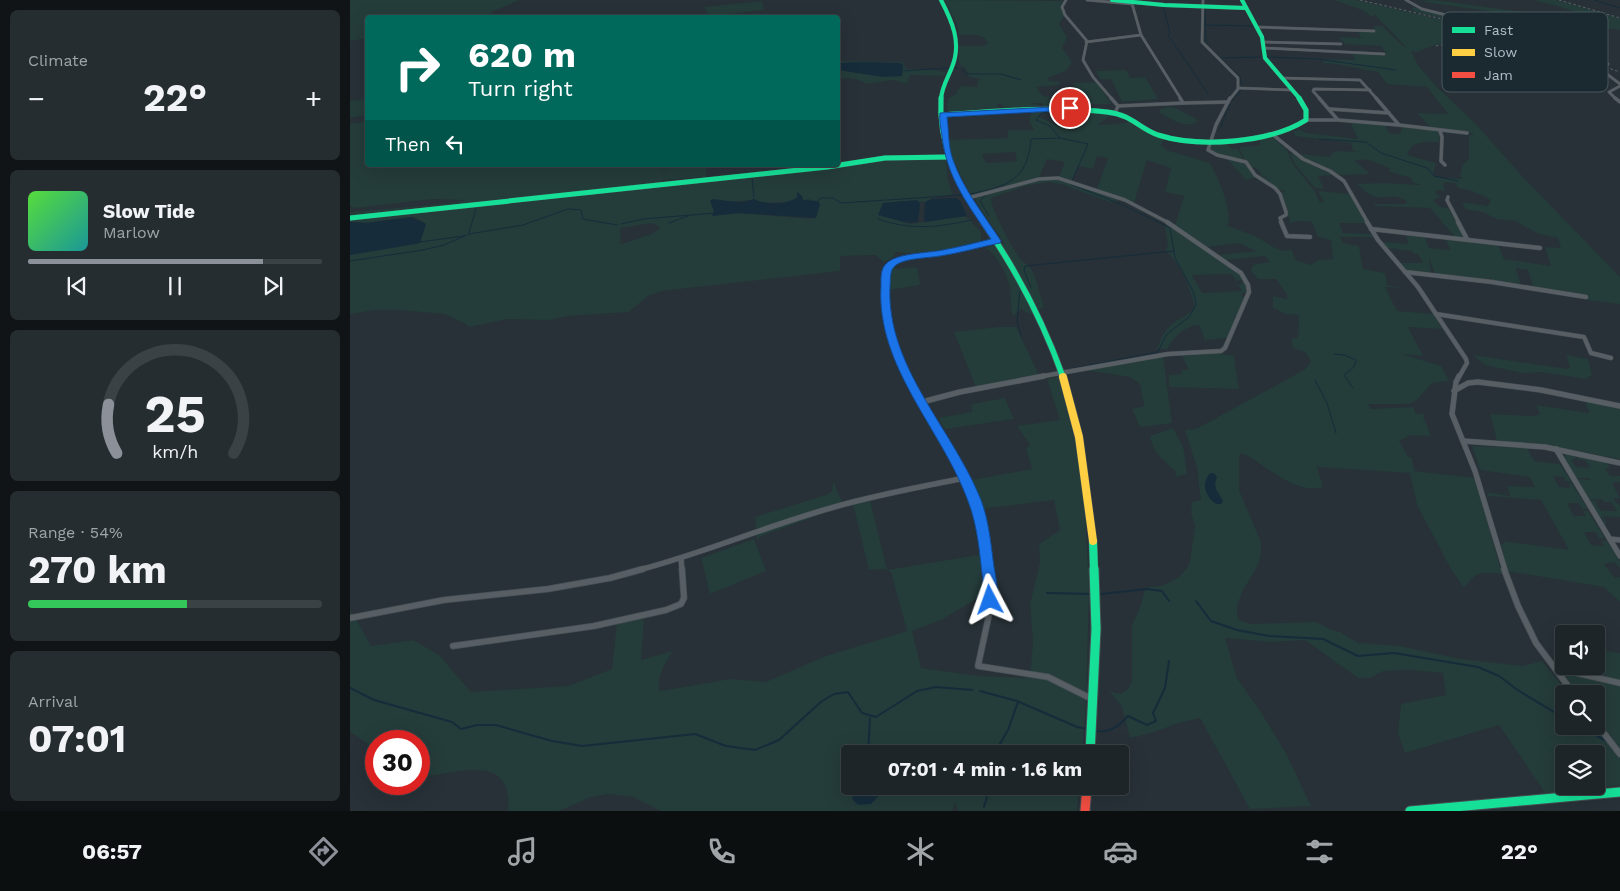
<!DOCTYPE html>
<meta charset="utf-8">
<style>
body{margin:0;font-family:"Work Sans",sans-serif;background:#252d31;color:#f1f3f6;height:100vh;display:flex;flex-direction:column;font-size:19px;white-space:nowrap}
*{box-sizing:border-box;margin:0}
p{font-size:16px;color:#a0a5a8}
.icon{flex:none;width:28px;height:28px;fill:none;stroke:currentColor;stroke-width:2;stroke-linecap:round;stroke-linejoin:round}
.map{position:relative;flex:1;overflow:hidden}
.drawer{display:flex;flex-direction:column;gap:10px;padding:10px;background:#101417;width:350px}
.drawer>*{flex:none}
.guide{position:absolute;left:15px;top:15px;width:475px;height:152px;border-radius:5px;box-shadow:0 5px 20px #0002,0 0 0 1px #3b4246;background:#00695c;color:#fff;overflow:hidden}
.controls{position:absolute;left:1205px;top:625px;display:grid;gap:10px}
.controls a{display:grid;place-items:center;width:50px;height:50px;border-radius:5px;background:#1d2529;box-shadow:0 5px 20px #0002,0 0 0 1px #3b4246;font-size:25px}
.speed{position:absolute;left:15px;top:730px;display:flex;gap:10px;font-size:25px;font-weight:700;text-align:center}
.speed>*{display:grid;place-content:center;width:65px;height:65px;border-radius:50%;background:#1d2529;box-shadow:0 5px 20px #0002,0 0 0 1px #3b4246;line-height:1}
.speed .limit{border:8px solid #d22;background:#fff;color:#111}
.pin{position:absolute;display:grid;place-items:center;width:42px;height:42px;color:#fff;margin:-21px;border:2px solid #fff;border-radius:50%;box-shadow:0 1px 5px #0007}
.me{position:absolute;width:55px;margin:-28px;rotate:356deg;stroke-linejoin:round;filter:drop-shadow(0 0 4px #0008)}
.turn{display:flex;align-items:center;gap:18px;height:105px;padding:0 20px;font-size:22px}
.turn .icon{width:65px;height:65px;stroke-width:2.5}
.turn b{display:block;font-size:35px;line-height:42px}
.then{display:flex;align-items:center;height:48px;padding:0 20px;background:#0003;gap:10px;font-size:19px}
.big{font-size:38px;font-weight:700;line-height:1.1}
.drawer .card{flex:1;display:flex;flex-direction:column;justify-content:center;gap:8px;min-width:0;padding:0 18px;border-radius:8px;background:#252d31}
.drawer .dial{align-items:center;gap:0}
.dial svg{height:130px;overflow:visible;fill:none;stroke:#3b4246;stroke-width:7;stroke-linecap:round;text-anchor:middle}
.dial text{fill:#f1f3f6;stroke:none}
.song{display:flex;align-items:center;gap:15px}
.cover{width:60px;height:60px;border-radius:8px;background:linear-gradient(135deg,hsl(110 70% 55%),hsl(180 70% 35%))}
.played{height:5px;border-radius:2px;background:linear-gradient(90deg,#8c9099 80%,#3b4246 80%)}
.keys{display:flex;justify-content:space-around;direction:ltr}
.heat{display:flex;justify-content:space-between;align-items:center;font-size:28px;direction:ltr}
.charge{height:8px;border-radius:4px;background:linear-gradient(90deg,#34c759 54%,#3b4246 0)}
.trip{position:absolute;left:491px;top:745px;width:288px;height:50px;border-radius:5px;background:#1d2529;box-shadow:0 5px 20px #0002,0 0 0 1px #3b4246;font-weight:700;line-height:50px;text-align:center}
.tabs{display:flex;height:80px;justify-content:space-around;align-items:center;background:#0c0f10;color:#a0a5a8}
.tabs .icon{width:35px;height:35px}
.tabs .selected{color:#8c9099}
.tabs b{font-size:22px;color:#f1f3f6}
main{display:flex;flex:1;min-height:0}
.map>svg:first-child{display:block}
.green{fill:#243c3a;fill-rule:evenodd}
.water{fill:#162c3b}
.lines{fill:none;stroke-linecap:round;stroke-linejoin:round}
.stream-far1{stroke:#162c3b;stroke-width:1}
.stream{stroke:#162c3b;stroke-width:2}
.river{fill:#162c3b;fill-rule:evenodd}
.street-far4-casing{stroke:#454e53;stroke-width:3}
.street-far3-casing{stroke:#454e53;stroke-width:4}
.street-far2-casing{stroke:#454e53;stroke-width:5}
.street-far1-casing{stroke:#454e53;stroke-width:6}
.street-casing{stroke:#454e53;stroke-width:7}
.fast-far4-casing{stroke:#454e53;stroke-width:4.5}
.fast-far3-casing{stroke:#454e53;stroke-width:5.5}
.fast-far2-casing{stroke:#454e53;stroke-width:7}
.fast-far1-casing{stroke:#454e53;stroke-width:9}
.fast-casing{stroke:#454e53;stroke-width:11}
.slow-casing{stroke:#454e53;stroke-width:9}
.jam-casing{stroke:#454e53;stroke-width:11}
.street-far4{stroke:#585f64;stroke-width:2.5}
.street-far3{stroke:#585f64;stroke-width:3}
.street-far2{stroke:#585f64;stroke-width:4}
.street-far1{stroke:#585f64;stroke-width:5}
.street{stroke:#585f64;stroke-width:5.5}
.fast-far4{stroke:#16e098;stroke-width:4}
.fast-far3{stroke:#16e098;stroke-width:5}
.fast-far2{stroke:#16e098;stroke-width:5.5}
.fast-far1{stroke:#16e098;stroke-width:8}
.fast{stroke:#16e098;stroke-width:9}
.slow{stroke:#ffcf43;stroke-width:8}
.jam{stroke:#f24e42;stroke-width:9}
.rail{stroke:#5b6368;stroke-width:1;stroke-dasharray:2.5 2.5;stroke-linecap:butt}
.route{fill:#1a73e8;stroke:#114b97}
.key{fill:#1b2931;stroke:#48565e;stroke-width:1}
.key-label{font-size:14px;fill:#b1bfc8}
</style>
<main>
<section class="drawer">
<div class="card"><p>Climate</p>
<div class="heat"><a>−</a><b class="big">22°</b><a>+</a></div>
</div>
<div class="card">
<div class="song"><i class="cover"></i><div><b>Slow Tide</b><p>Marlow</p></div></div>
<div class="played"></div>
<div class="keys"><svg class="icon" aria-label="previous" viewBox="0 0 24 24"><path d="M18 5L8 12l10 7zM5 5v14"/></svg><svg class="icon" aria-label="pause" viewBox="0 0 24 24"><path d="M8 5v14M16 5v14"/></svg><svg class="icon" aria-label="next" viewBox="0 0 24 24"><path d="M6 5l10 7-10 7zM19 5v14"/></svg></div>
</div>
<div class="card dial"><svg viewBox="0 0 100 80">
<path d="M14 69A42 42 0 1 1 86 69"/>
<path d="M14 69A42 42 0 0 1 9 39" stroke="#8c9099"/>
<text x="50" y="56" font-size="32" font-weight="700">25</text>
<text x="50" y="72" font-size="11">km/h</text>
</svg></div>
<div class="card"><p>Range · 54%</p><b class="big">270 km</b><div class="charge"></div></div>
<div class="card"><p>Arrival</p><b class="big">07:01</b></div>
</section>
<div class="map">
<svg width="1270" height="811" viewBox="0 0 1270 811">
<rect width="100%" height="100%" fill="#273137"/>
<g class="green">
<path d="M0 0H170L141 12 140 17 18 18 17 38 0 41Z"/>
<path d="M594 0 713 1 710 6 714 16 709 24 717 37 712 48 722 62 717 70 698 78 699 81 710 82 709 85 687 87C691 95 691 96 700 97L698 99 707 102 727 91 723 83 746 82 762 104H734L729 92 720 98 721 106 695 107 692 103H681L689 105 690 107 655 109 652 104H647L649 110 598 112 597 104 599 98 608 93 606 91 612 86 629 87 627 86 628 80 631 79 619 77 615 68 611 67 609 61V46H633L638 43C633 32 619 35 609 35L607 24Z"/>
<path d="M984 0H1007L1136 30 1193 46C1144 38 1114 32 1067 52L1061 51 1068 65 1086 86 1127 125 1171 175 1270 277V304L1237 300 1235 296 1183 287 1178 270 1166 268 1171 286 1143 281 1140 277 1139 281 1085 274 1079 258 1081 274 1057 271 1049 263H1073L1068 254H1064L1062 251 1037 248 1032 242 1059 244 1055 234 1074 236 1079 248 1100 250 1096 239 1148 245 1154 259 1201 266 1195 247 1211 248 1208 238 1189 234 1165 221 1147 219 1133 212 1115 209 1112 202 1138 206 1141 200 1122 191 1108 188 1105 183 1096 182 1093 184 1095 191 1088 190 1085 193 1091 197 1083 200 1090 207 1098 208 1116 238H1106L1080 208 1025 206 1024 204H1056L1057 202C1042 191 1036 201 1023 196 1016 193 1013 189 1007 184L1035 183 1069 185 1070 184 1063 183 1061 178 1040 172 1038 170 1041 169C1031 165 1015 156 1005 161L1020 174 990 175 981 171 984 175 968 176 974 189 965 188 944 163 940 153 979 157 985 151 1009 152 1003 151 1001 143 945 136 944 131 950 130 957 133 1008 139 1000 122 1035 124 1039 133 1049 134 1052 131 1050 126 1087 131 1089 132V142C1075 142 1062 140 1057 155L1086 163 1083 174 1085 177 1112 179 1110 176 1112 166 1119 158V135H1124L1122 133 1082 129 1067 113 1098 114 1077 87 1037 84 1028 72C1008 69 993 64 973 63V60L918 58 1005 60 1002 53 1034 54 1036 53 1031 46 995 44 989 37 1011 38 1008 31 1025 32 1024 26H1032L1052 45 1057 48 1025 15 1022 17 1012 10Z"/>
<path d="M1085 0 1260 24 1211 7 1183 0H1206L1270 18V30L1068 1Z"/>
<path d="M412 1 414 10 361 16 358 14 354 7Z"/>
<path d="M1063 7 1180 37 1252 61 1255 65 1172 37 1062 11Z"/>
<path d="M488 61 553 62 556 69H577L596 72 594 76 560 75 557 84 543 80 517 84 506 79 488 78Z"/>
<path d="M776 70 780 78 795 77 808 99 772 102 761 79H750L746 71Z"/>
<path d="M15 99 16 115 0 118V101Z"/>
<path d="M817 107 825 108 845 118 847 122C836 129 820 119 810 113V109Z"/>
<path d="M715 109 761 115 748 125 767 124 784 121 818 140 814 139 811 145 816 150 860 163C868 177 882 209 878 226L905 236 925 248 935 251 941 249 946 260 961 265 968 260 983 259 981 240 968 237 962 222 948 221 939 223 940 218 935 213 927 194 936 191 928 190 912 178 918 176 910 177 908 175H912L906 168 902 167 907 177 896 180 878 160 864 154 859 149 861 142 877 143 882 149H888L893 159 890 161 896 164 889 147 910 145V138L922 137 937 150 943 164 964 190 970 203 974 202 968 191 1000 194 1016 223H989L993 233 1022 234 1024 237H990L993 243 1009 246 1013 269 1035 273 1037 285 1053 288 1035 287 1047 311 1083 314 1092 329 1058 327 1073 356 1052 354 1091 366 1099 381 1082 383 1067 400 1059 404H1018L1021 409 1063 407 1066 414H1074V418H1072L1075 421 1081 436 1056 435 1058 437 1049 441 1058 457H1061L1065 471 1125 478 1152 574C1143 573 1128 570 1122 579 1118 583 1118 585 1113 587L1101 569 1067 505 1060 473 968 467 966 464 973 487C947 495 918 468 898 456L891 453 889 457V490L911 542C911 549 911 556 909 562 902 580 881 600 889 620L901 624 966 622 982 630 990 632 1008 643 1050 646 1110 659 1173 666 1192 661 1218 694H1214V726H1244L1270 759V785L1196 794 1149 725 1055 753 1048 734 1051 704 1096 695 1093 673 1060 670 1033 671 1020 678H1008L955 640 921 642 875 638 887 678 909 709 937 755 960 804 964 806 900 809 850 718 829 723 801 733 780 738 772 707 759 690C771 698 779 691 782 680V625L791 605 794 592 799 587 811 586 820 582 829 577 837 568 840 562 845 526 841 513 842 502 851 500 847 468 835 430 846 429 954 370 961 362 955 352 943 348 941 339 947 338 948 336 949 316 945 314 938 315 923 308V296L937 299V295L926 279H908L901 271 903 265 920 262 915 256 875 260 869 255 906 251 890 243 857 247 828 228 825 225 834 196 815 192 821 168 797 160 784 203 747 189 758 158 747 156 743 169 728 166 722 180 735 188 771 200 761 202 754 200 714 185 699 182 675 186 641 198C639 204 662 247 668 256 672 262 678 264 682 270 687 279 690 296 694 307L679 314 671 309 663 316C659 305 662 295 659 284 657 274 644 251 635 248L654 243 626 202 625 196 620 195 600 153 598 140 658 138V130H684L679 120 682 111 693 110 689 117 707 126V112L702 110ZM665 152 667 161 636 163 632 154ZM697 159 715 162 709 177 689 178ZM1214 754H1246V786H1214Z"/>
<path d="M17 121 18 165H313L314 173 315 165H357L356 177 313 180 311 183 0 215V212L104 203 115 200 83 199 6 208 0 206V124Z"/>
<path d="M543 159 596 160 598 181 603 194 582 198 575 202 555 201 533 203 532 216 561 224 614 216 623 221 622 224C629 227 634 234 630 242 602 249 575 256 546 252L543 257 534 262 525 255 490 256V271L311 291 298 296 279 312 218 316 198 320 158 319 119 327 116 324 95 314 49 310H24L0 314V255L66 244 71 242C70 235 76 230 75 223L64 217 16 223 0 222V219ZM447 193 452 196 453 200 460 199 463 219 388 213 362 216 364 211 362 199 378 202 402 200 415 203 437 202 447 198ZM302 223 310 228 302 234 271 244 270 228Z"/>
<path d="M817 224 888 271 893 280 886 281 882 274 842 275 852 293 892 291 888 285 892 284 891 282 895 281 897 293H892V297L896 296 887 316H885L884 320 886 321 877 338 855 340 849 325C835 326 824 336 817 349H807C810 340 814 331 822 324 829 318 840 316 844 306 840 285 831 267 816 250L818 246 815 226Z"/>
<path d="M544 265 545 269 567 267 570 285 539 290 541 270Z"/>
<path d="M649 327H666L667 329 689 375 626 388 604 332Z"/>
<path d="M866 353 884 356 889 389 819 387V375L832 374 831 370H839L832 356Z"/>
<path d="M1123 355 1217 369 1220 367 1216 355 1238 359 1242 375 1236 379 1190 372 1173 373 1135 365Z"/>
<path d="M813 356 822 423 790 427 782 409 794 406 790 384 780 377 736 370Z"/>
<path d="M708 377 711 379 712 391 721 415 734 493 739 588 736 704 732 754H500V786H507L502 799 530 790V786H729L727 811H608L605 803 602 811H311L283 797 258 794 241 797 209 811H157C160 802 158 796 156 788 145 755 92 778 69 776V741H26V749L0 732V612H2L21 646 63 640 89 655 121 692 218 686 262 669 267 623 288 619 294 620 291 660 323 651C316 662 305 678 310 691L380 679 416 682 473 657 557 631 541 572 533 569 519 570 503 504 520 500 537 570 628 555 630 556 635 594 591 620 562 631 571 668 629 676 680 678 683 642 680 604 690 563 689 544 710 530 704 500 631 509 621 480 682 469 676 449 680 445 667 426 710 420 697 379Z"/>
<path d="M655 398 664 419 595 429 588 418 622 412 621 404Z"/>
<path d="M1234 399 1270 407V459L1197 445 1147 441 1140 414 1183 416 1190 414 1186 405 1239 413Z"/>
<path d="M823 428 833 446 837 474 825 477 826 472C814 460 803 454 800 436Z"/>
<path d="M1122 446 1177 448 1184 461 1210 464 1222 482 1216 481 1213 477 1203 476 1209 487 1220 488 1218 483 1222 484 1238 509H1232L1229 503H1217L1224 516H1236L1233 511H1238L1255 538H1249L1246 532H1234L1241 545 1254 546 1251 541H1257L1270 561V568L1264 562 1254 564 1265 578 1270 577V602L1254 587 1157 571 1151 544H1154L1153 541 1219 550 1191 500 1138 496 1137 492 1160 496 1157 486 1185 487 1180 477 1130 470Z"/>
<path d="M1217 453 1223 454 1226 459 1221 460 1226 467 1240 468 1235 460 1228 459 1225 454 1256 461 1260 468H1255L1260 476H1270V482H1263V485L1270 498 1263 499 1270 506V517L1253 516 1257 524 1254 523 1252 517H1250L1240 500 1251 501 1245 502 1251 511H1267L1261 502H1254L1252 499H1239L1226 479 1241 480 1239 478H1226L1214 457Z"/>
<path d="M483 481 494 506 411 536 407 540 405 517 479 494 482 491Z"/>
<path d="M404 539 416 571 360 594 351 558Z"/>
<path d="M1246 649 1270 653V681L1256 678 1246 656Z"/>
<path d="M1217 674 1270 686V748L1246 717V694H1228L1216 677Z"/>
</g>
<g class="water">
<path d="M513 62 551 63 553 65 552 76 533 77 488 70V63Z"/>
<path d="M447 192 452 196 453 200 468 201 470 204 466 218 388 213 362 216 364 211 360 201 362 199C377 200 389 205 404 199 415 205 435 205 447 198Z"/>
<path d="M606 198 611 202 617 216 574 222 575 202 582 199Z"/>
<path d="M567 200 570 203 568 222 558 223 528 215 533 203Z"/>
<path d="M61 217 76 224 70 243 0 255V222L16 223Z"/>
<path d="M507 786H530L528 797 521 804 508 805 502 799Z"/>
</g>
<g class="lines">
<g class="stream-far1">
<path d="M1244 0 1270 8"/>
<path d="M813 6 820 33 818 35 858 94"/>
<path d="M855 9 856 45"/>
<path d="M855 25 904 26"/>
<path d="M868 56 890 77 892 87"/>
<path d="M917 57 967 59 1046 70"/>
<path d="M872 58 911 57"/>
<path d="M605 68H607"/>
<path d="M612 69 616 74H651L671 80"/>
<path d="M553 71 599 68"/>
<path d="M882 101 892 89"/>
<path d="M874 118 880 104"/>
<path d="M871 127 873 120"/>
<path d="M710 138 738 144 722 181"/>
<path d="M969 139 1016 142 1031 153 1077 168 1084 176 1108 181"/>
<path d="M402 177 404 198"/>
<path d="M720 184 775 206 820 228 825 258 843 291 846 304 840 316 816 335 808 352 724 368"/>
<path d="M619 194C656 187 678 181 681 139L710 138 700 126 686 120 691 114 697 112"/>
<path d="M636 195 630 201 639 216"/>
<path d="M467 202 471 198H483L491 203 613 195"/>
<path d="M528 219C563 231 587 227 622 220"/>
<path d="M319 223 338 216"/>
<path d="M271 224 293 219 365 213"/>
<path d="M119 233 126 208"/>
<path d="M70 242 114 236"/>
<path d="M0 261 73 250 94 245 119 234 173 225 218 209 231 210 233 219 267 225"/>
<path d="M681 288 674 270 675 266 824 251"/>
<path d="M670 291 667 322 671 335"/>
<path d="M984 354 994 355 1006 360 1004 367 994 375 1003 388"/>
<path d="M965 380 977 403 986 433"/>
</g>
<g class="stream">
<path d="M697 593 741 594"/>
<path d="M750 594 798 589 812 591 819 601"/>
<path d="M846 601 861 621 887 630 919 636 973 639 1008 656 1044 653 1128 667 1149 676 1169 691 1214 718"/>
<path d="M0 688 24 700 102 722 111 729 127 725H146L202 741 232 746 345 734 376 746 405 750 429 740 472 701 484 694 498 692 512 713 526 717 567 691 586 687 622 690"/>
<path d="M630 691 667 701 727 727 737 729"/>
<path d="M1229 726 1258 742"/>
<path d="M745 731C760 733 768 727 778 716L797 725 806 721 803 713 815 688 819 661"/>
<path d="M518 754 520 718"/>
<path d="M644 754 658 730 668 702"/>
<path d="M634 807 637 797 636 786"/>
</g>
<path class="river" d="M862 473 865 474 867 477 865 483 866 489 873 501 871 504C862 506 854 492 855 483 856 480 857 477 859 474Z"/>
<defs>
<g id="street-far4">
<path d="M716 0 712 7 715 15 737 41 733 60 743 77 762 99"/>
<path d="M737 0 782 4"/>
<path d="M781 0 791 35 831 99"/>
<path d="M853 0 852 42 888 78V89L880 99"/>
<path d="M1056 0 1072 9 1181 36 1254 61 1258 64 1252 69 1253 71 1270 84"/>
<path d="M906 27 1024 31"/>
<path d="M736 42 791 35"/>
<path d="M913 42 991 44"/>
<path d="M913 48 1034 54"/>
<path d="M931 78 1010 80 1027 99"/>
<path d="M888 88 942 90"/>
<path d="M970 99 963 91 964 89 1020 90"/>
<path d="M1266 99 1259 92 1270 86"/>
</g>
<g id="street-far3">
<path d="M761 98 768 106"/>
<path d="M880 98 866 125 858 150 867 155 896 162 905 175 925 188 930 194 936 212V215L930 218 932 223"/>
<path d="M969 98 988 120"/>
<path d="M1265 98 1270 102"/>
<path d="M833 103 878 102"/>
<path d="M979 109 1039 113"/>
<path d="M765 113 768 106 833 103 830 98"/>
<path d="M956 120H988L1049 125 1026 98"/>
<path d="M1049 125 1117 133"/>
<path d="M1090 131 1092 137 1091 161 1095 165"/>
<path d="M922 134 953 159 980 171 994 181 1018 223"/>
<path d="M1098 197 1097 200 1109 223"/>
<path d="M618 198 689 179 708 178 775 200 819 223"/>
</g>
<g id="street-far2">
<path d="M931 222 937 236 960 237"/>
<path d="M1017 222 1028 240 1068 287 1116 359 1117 363 1109 377"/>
<path d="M1108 222 1117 239"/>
<path d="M1021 229 1190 248"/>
<path d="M1055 272 1142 282 1236 297"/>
<path d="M1086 314 1234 337 1241 353 1261 358"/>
<path d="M558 377C549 356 520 281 542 264 556 253 578 256 594 253 612 250 630 245 647 241"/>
<path d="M688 377 818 354 871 351 875 348 899 292 898 285 891 273 817 222"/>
</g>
<g id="street-far1">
<path d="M557 376 619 487 631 525 639 570"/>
<path d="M1109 376 1106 382 1102 414 1125 471 1155 570"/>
<path d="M1104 391 1118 383 1128 382 1191 390 1270 406"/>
<path d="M572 402 610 392 694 376"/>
<path d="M1113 441 1195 447 1270 463"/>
<path d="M1206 449 1270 556"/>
<path d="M1260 539 1270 540"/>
<path d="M331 559 332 570"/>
<path d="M289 570C354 553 416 526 481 508 525 495 570 487 615 478"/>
</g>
<g id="street">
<path d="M639 569 640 610 628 666 698 677 744 700"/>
<path d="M1154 569 1168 606 1186 643 1224 694"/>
<path d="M0 618 94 600 198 589 260 578 293 569"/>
<path d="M103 646 244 626 316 610 331 604 334 598 332 569"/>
<path d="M1205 668 1270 683"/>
<path d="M1246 723 1270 754"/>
</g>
<g id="fast-far4">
<path d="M762 0 814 5 896 8"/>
<path d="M892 0 912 37 915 58 950 99"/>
<path d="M591 99C592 86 598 78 602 67 612 43 602 21 591 0"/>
</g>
<g id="fast-far3">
<path d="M591 98C588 145 608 185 634 223"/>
<path d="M593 115C647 111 702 106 757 112 783 115 788 128 808 135 849 148 920 143 956 120V110L949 98"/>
<path d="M0 218 477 167 535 158 598 157"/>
</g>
<path id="fast-far2" d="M633 222C667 271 693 321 713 377"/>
<path id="fast-far1" d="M743 541 744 570"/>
<g id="fast">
<path d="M740 754 746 629 744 569"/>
<path d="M1060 811 1270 792"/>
</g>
<path id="slow" d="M713 377 729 437 743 541"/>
<path id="jam" d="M735 811 737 786"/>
</defs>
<use href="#street-far4" class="street-far4-casing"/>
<use href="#street-far3" class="street-far3-casing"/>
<use href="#street-far2" class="street-far2-casing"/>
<use href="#street-far1" class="street-far1-casing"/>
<use href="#street" class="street-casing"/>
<use href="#fast-far4" class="fast-far4-casing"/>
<use href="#fast-far3" class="fast-far3-casing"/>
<use href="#fast-far2" class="fast-far2-casing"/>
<use href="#fast-far1" class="fast-far1-casing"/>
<use href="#fast" class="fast-casing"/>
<use href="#slow" class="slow-casing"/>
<use href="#jam" class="jam-casing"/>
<use href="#street-far4" class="street-far4"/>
<use href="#street-far3" class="street-far3"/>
<use href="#street-far2" class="street-far2"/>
<use href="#street-far1" class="street-far1"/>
<use href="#street" class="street"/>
<use href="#fast-far4" class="fast-far4"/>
<use href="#fast-far3" class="fast-far3"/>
<use href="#fast-far2" class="fast-far2"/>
<use href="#fast-far1" class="fast-far1"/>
<use href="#fast" class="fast"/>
<use href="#slow" class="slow"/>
<use href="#jam" class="jam"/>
<g class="rail">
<path d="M1010 0 1157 34 1270 72"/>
<path d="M1209 0 1270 18"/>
<path d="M1086 46 1115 40 1166 42"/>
</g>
</g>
<path class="route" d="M720 106 724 108 723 110 597 117C599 130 598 147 603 160 613 189 634 215 651 241L650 243C630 247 610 253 590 256 579 258 555 258 546 265 539 270 541 278 540 286 536 367 603 429 631 500 639 521 641 545 644 567 646 579 650 593 645 605L640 607 635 605 633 600 634 590C630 561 629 529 618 501 592 429 526 367 531 286 531 277 530 268 538 262 549 253 579 253 593 250 609 247 625 243 641 239 618 204 597 179 592 136 591 129 589 120 590 113Z"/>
<rect x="1092" y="12" width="166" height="80" rx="8" class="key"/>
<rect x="1102" y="27" width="23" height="6" fill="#16e098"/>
<rect x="1102" y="49" width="23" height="7" fill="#ffcf43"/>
<rect x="1102" y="72" width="23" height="6" fill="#f24e42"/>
<g class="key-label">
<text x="1134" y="35">Fast</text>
<text x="1134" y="57">Slow</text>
<text x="1134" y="80">Jam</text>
</g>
</svg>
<div class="controls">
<a><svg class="icon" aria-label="sound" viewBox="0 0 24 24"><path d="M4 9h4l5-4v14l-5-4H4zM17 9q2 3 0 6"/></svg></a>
<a><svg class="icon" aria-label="search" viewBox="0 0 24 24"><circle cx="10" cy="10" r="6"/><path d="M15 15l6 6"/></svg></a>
<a><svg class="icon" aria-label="layers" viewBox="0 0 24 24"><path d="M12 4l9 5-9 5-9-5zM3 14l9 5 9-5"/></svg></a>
</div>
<div class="speed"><div class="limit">30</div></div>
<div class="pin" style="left:720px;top:108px;background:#d93025"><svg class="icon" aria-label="arrive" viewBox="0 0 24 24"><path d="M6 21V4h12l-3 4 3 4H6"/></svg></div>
<svg class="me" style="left:640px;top:600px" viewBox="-20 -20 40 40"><path d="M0-17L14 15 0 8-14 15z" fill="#1a73e8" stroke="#fff" stroke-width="4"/></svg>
<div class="trip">07:01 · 4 min · 1.6 km</div>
<div class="guide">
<div class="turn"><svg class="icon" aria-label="right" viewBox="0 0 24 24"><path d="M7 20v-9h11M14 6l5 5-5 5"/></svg><div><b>620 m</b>Turn right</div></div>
<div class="then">Then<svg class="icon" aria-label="left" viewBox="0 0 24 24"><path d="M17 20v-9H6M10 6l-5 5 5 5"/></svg></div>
</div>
</div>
</main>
<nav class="tabs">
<b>06:57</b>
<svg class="icon selected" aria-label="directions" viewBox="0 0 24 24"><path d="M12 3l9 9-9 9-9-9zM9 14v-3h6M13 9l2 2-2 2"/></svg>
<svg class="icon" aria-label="music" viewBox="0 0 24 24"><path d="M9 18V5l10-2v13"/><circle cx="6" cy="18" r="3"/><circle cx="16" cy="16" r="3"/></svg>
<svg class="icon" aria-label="phone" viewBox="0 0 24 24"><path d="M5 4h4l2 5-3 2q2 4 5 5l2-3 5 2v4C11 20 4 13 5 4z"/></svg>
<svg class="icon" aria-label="climate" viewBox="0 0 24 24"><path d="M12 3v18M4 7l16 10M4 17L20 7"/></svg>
<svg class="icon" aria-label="car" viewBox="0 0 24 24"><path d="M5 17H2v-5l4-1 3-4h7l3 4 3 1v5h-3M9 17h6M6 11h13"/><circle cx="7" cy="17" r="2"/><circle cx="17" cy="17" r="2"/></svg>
<svg class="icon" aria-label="filters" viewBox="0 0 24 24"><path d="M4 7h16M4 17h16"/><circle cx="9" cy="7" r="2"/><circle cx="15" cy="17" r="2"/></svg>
<b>22°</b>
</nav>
